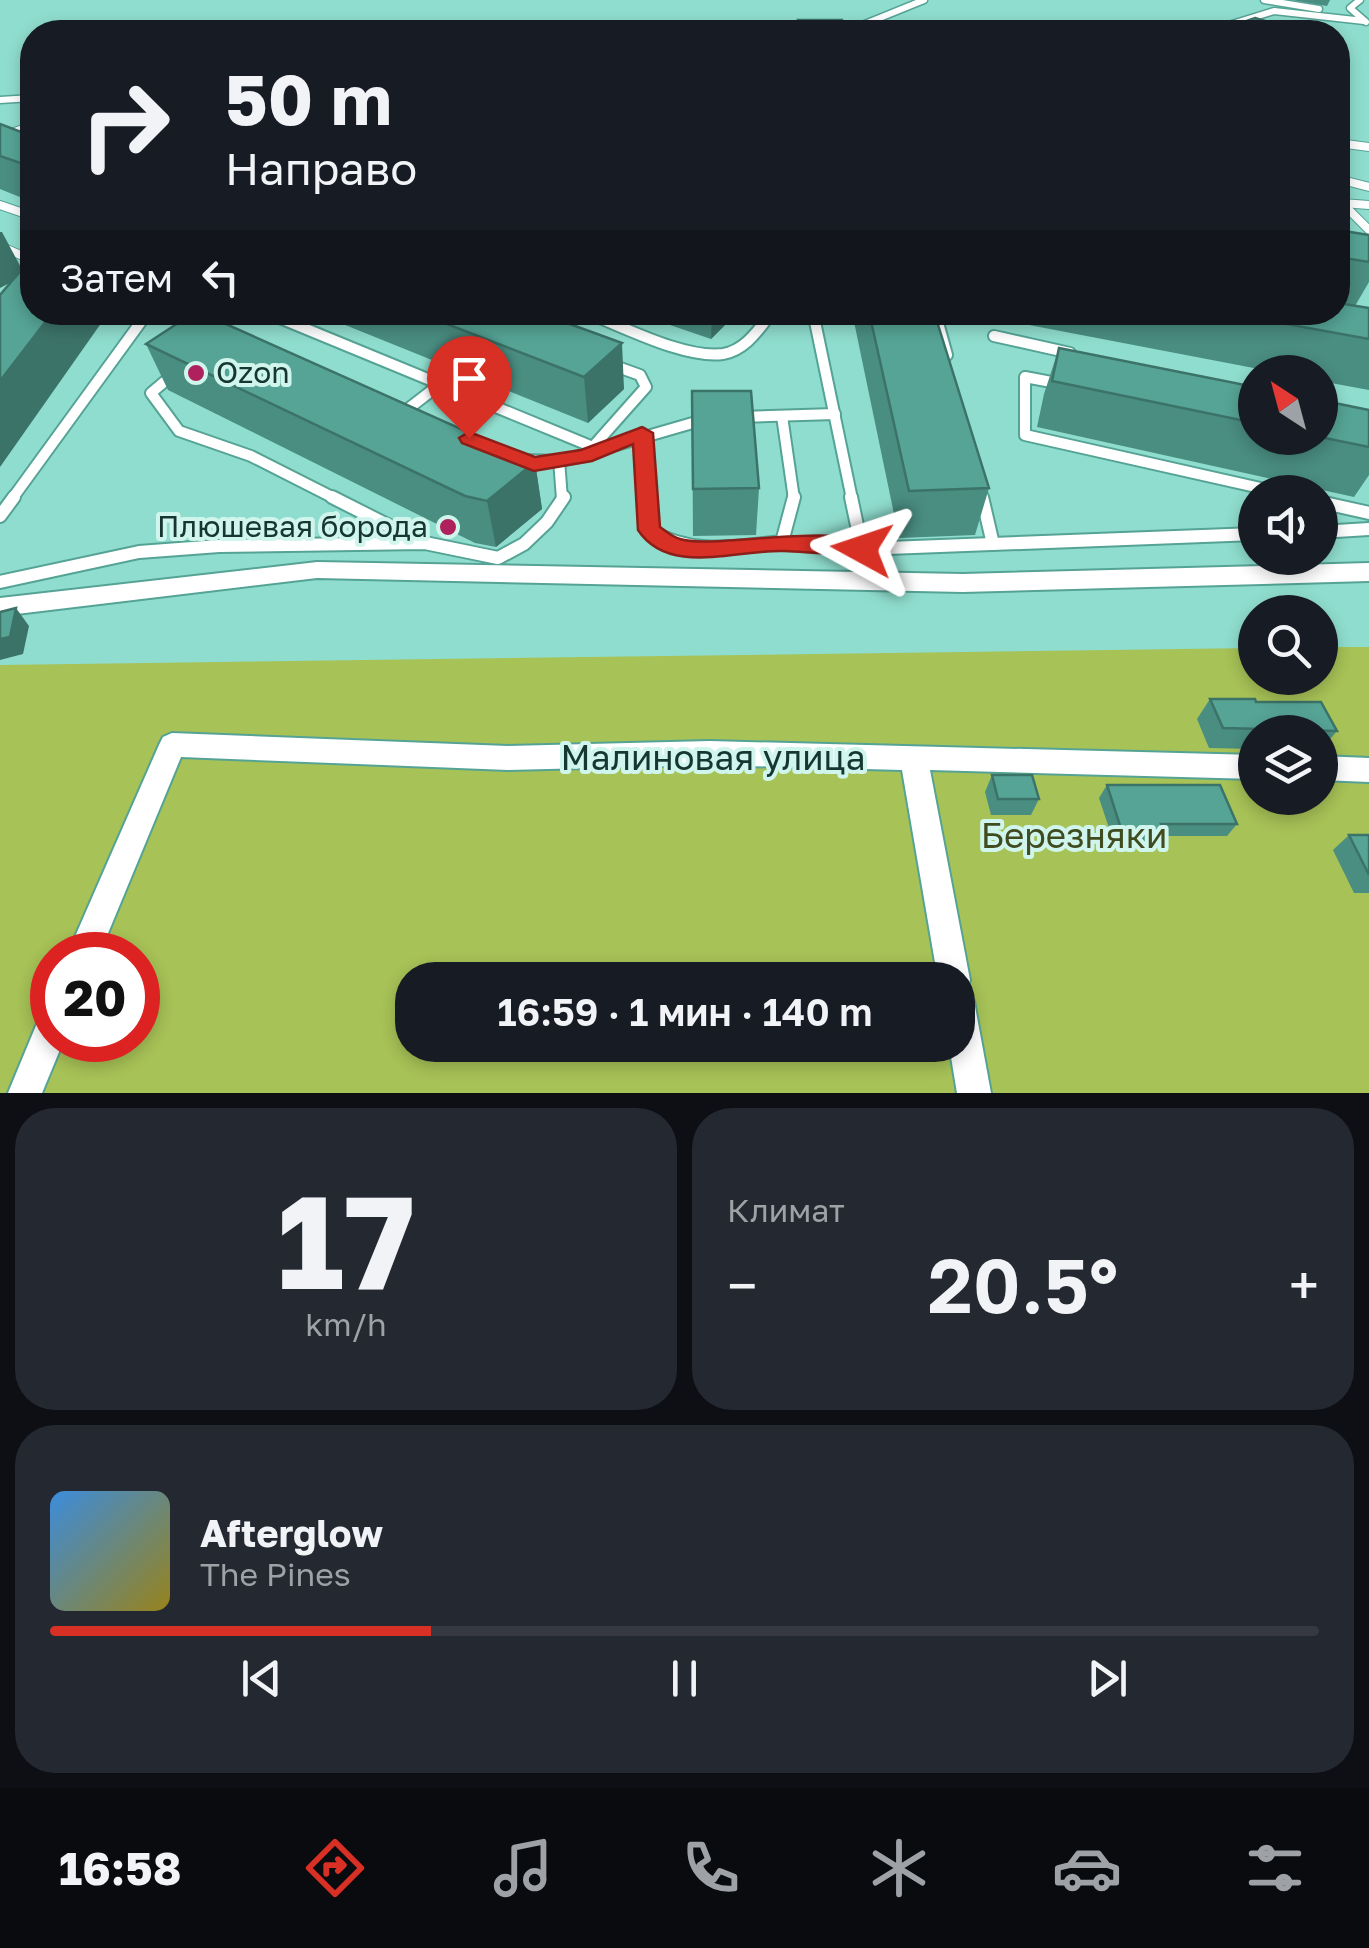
<!DOCTYPE html>
<html lang="ru">
<meta charset="utf-8">
<style>
body{margin:0;font-family:"Golos Text",sans-serif;background:#242831;color:#f1f3f6;height:100vh;display:flex;flex-direction:column;font-size:38px;white-space:nowrap}
*{box-sizing:border-box;margin:0}
p{font-size:32px;color:#9ea1a6}
.icon{flex:none;width:55px;height:55px;fill:none;stroke:currentColor;stroke-width:2;stroke-linecap:round;stroke-linejoin:round}
.map{position:relative;height:1093px;overflow:hidden}
.sheet{display:flex;flex-direction:column;gap:15px;padding:15px;background:#0d0f14;flex:1}
.sheet>*{flex:none}
.banner{position:absolute;left:20px;top:20px;width:1330px;height:305px;border-radius:40px;box-shadow:0 5px 15px #0003;background:#171b24;color:#f1f3f6;overflow:hidden}
.needle{width:65px;rotate:324deg}
.controls{position:absolute;left:1238px;top:355px;display:grid;gap:20px}
.controls a{display:grid;place-items:center;width:100px;height:100px;border-radius:50%;background:#171b24;box-shadow:0 5px 15px #0003;font-size:50px}
.speed{position:absolute;left:30px;top:932px;display:flex;gap:20px;font-size:50px;font-weight:700;text-align:center}
.speed>*{display:grid;place-content:center;width:130px;height:130px;border-radius:50%;background:#171b24;box-shadow:0 5px 15px #0003;line-height:1}
.speed .limit{border:15px solid #d22;background:#fff;color:#111}
.pin{position:absolute;display:grid;place-items:center;width:85px;height:85px;color:#fff;margin:-102px -42px;border-radius:50% 50% 50% 0;rotate:-45deg;box-shadow:0 0 10px #0007}
.pin .icon{rotate:45deg}
.me{position:absolute;width:110px;margin:-55px;rotate:275deg;stroke-linejoin:round;filter:drop-shadow(0 0 8px #0008)}
.turn{display:flex;align-items:center;gap:35px;height:210px;padding:0 40px;font-size:45px}
.turn .icon{width:130px;height:130px;stroke-width:2.5}
.turn b{display:block;font-size:70px;line-height:85px}
.then{display:flex;align-items:center;height:95px;padding:0 40px;background:#0003;gap:20px;font-size:38px}
.big{font-size:75px;font-weight:600;line-height:1.1}
.sheet .card{flex:1;display:flex;flex-direction:column;justify-content:center;gap:15px;min-width:0;padding:0 35px;border-radius:40px;background:#242831}
.sheet .dial{align-items:center;gap:0}
.dial b{font-size:130px;line-height:1}
.song{display:flex;align-items:center;gap:30px}
.cover{width:120px;height:120px;border-radius:15px;background:linear-gradient(135deg,hsl(210 70% 55%),hsl(50 70% 35%))}
.played{height:10px;border-radius:5px;background:linear-gradient(90deg,#d93025 30%,#363941 30%)}
.keys{display:flex;justify-content:space-around;direction:ltr}
.heat{display:flex;justify-content:space-between;align-items:center;font-size:55px;direction:ltr}
.sheet .tiles{flex:1;display:grid;gap:15px;grid-template-columns:1fr 1fr}
.card:last-child{grid-column:span 2}
.trip{position:absolute;left:395px;top:962px;width:580px;height:100px;border-radius:40px;background:#171b24;box-shadow:0 5px 15px #0003;font-weight:600;line-height:100px;text-align:center}
.tab-bar{display:flex;height:160px;justify-content:space-around;align-items:center;background:#090b0e;color:#9ea1a6}
.tab-bar .icon{width:70px;height:70px}
.tab-bar .current{color:#d93025}
.tab-bar b{font-size:45px;color:#f1f3f6}
.map>svg:first-child{display:block}
.green{fill:#a7c257;fill-rule:evenodd}
.lines{fill:none;stroke-linecap:round;stroke-linejoin:round}
.lane-far3-casing{stroke:#55a395;stroke-width:9}
.lane-far2-casing{stroke:#55a395;stroke-width:10}
.lane-far1-casing{stroke:#55a395;stroke-width:14}
.lane-casing{stroke:#55a395;stroke-width:16}
.street-casing{stroke:#55a395;stroke-width:4}
.lane-far3{stroke:#fff;stroke-width:6}
.lane-far2{stroke:#fff;stroke-width:8}
.lane-far1{stroke:#fff;stroke-width:10}
.lane{stroke:#fff;stroke-width:12}
.street{fill:#fff;fill-rule:evenodd}
.wall{fill:#4a8d81}
.shaded-wall{fill:#3c7369}
.building{fill:#56a496;stroke:#3c7369;stroke-width:2.5}
.route{fill:#d93025;stroke:#8d1f18;stroke-width:2.5}
.poi-dot{fill:#ae215c;stroke:#d0f5ed;stroke-width:4}
.labels{text-anchor:middle;stroke-width:8;stroke-linejoin:round;paint-order:stroke}
.poi-label{font-size:30px;fill:#153631;stroke:#d0f5ed;text-anchor:start}
.near-street-label{font-size:35px;fill:#153631;stroke:#d0f5ed}
.near-park-label{font-size:35px;fill:#404b1f;stroke:#d0f5ed}
</style>
<div class="map">
<svg width="1369" height="1093" viewBox="0 0 1369 1093">
<rect width="100%" height="100%" fill="#8fddce"/>
<path class="green" d="M1320 647H1369V1093H0V665L1255 648V678H1320ZM1255 732H1320V798H1255ZM52 955H138V1040H52ZM412 980H958V1045H412Z"/>
<g class="lines">
<defs>
<g id="lane-far3">
<path d="M1264 0 1319 9"/>
<path d="M1360 0 1350 8 1366 22"/>
<path d="M845 32 924 0"/>
<path d="M1206 32 1274 11 1364 21"/>
<path d="M0 100 32 98"/>
<path d="M21 130 32 126"/>
</g>
<g id="lane-far2">
<path d="M0 137 29 127"/>
<path d="M1338 143 1369 147"/>
<path d="M1338 179 1369 187"/>
<path d="M1338 199 1369 230"/>
<path d="M1342 203 1369 205"/>
<path d="M0 205 32 216"/>
<path d="M0 246 32 260"/>
</g>
<g id="lane-far1">
<path d="M169 312 197 325"/>
<path d="M265 312 593 447"/>
<path d="M585 312C622 326 684 359 723 354 742 351 755 335 766 320L765 312"/>
<path d="M813 312 852 499"/>
<path d="M935 312 947 355"/>
<path d="M994 336 1070 353"/>
<path d="M176 372 151 393 179 431 251 456 336 499"/>
<path d="M1062 384 1025 377V435L1278 492"/>
<path d="M404 412 439 385"/>
<path d="M782 416 794 499"/>
<path d="M741 417 835 414"/>
<path d="M642 433 647 499"/>
<path d="M591 449 646 387 640 375 612 365"/>
<path d="M524 460 561 461 703 420"/>
<path d="M559 460 562 499"/>
<path d="M980 490 982 499"/>
<path d="M12 499 148 312"/>
</g>
<g id="lane">
<path d="M332 497 421 542"/>
<path d="M647 497 649 530C692 556 735 547 782 542L794 497"/>
<path d="M851 497 862 549"/>
<path d="M982 497 993 544"/>
<path d="M1320 502 1369 513"/>
<path d="M0 516 14 497"/>
<path d="M1320 532 1369 529"/>
<path d="M782 542 862 549 1255 534"/>
<path d="M0 582 139 552 219 546 425 543 498 558 524 544 547 522 564 497"/>
</g>
<g id="street">
<path d="M317 562 963 574 1369 563V581L963 592 317 578 0 616V598Z"/>
<path d="M172 733 508 746 710 741 1255 755V779L930 770 970 980 967 988 974 1001 991 1093H957L949 1045H958V980H938L902 770 710 765 508 770 181 757 99 955H67L159 745 163 737Z"/>
<path d="M1320 756 1369 758V782L1320 780Z"/>
<path d="M52 1011V1040H64L42 1093H8L40 1016Z"/>
</g>
</defs>
<use href="#lane-far3" class="lane-far3-casing"/>
<use href="#lane-far2" class="lane-far2-casing"/>
<use href="#lane-far1" class="lane-far1-casing"/>
<use href="#lane" class="lane-casing"/>
<use href="#street" class="street-casing"/>
<use href="#lane-far3" class="lane-far3"/>
<use href="#lane-far2" class="lane-far2"/>
<use href="#lane-far1" class="lane-far1"/>
<use href="#lane" class="lane"/>
<use href="#street" class="street"/>
</g>
<g class="wall">
<path d="M1292 0H1330L1327 6Z"/>
<path d="M0 124 32 136V202L0 189Z"/>
<path d="M1338 230 1369 235V282L1355 306 1369 308V390L1320 381V372H1275L998 319 1000 312H1338Z"/>
<path d="M313 312H537L624 389 588 423Z"/>
<path d="M632 312H738L711 339Z"/>
<path d="M852 312H934L989 488 975 535 899 538Z"/>
<path d="M146 344 535 462 542 509 496 547 475 543 168 390Z"/>
<path d="M1059 348 1255 387V438H1320L1369 410V475L1354 497 1037 427 1044 394Z"/>
<path d="M692 391 759 488 756 535 693 536Z"/>
<path d="M1210 699 1256 702 1337 731 1320 751V732H1255V749L1209 748 1197 719Z"/>
<path d="M992 775 1039 799 1031 815H991L985 792Z"/>
<path d="M1107 785 1237 824 1227 836H1163L1156 846H1115L1099 798Z"/>
<path d="M1349 835H1369V893H1354L1333 850Z"/>
</g>
<g class="shaded-wall">
<path d="M0 232H2L25 275 0 288Z"/>
<path d="M53 312H109L0 467V381Z"/>
<path d="M712 312H738L711 339Z"/>
<path d="M622 343 624 389 588 423 584 377Z"/>
<path d="M535 462 542 509 496 547 487 501Z"/>
<path d="M16 608 29 626 23 654 0 660V639Z"/>
</g>
<g class="building">
<path d="M1255 18 1303 32H1215Z"/>
<path d="M798 20H842L846 32H800Z"/>
<path d="M0 124 32 136V167L0 156Z"/>
<path d="M1338 230 1369 235V262L1338 257Z"/>
<path d="M32 266V312H53L0 381V295L24 267Z"/>
<path d="M1338 303 1369 308V339L1220 312H1338Z"/>
<path d="M195 312H199L535 462 487 501 465 496 146 344Z"/>
<path d="M416 312H537L622 343 584 377Z"/>
<path d="M869 312H934L989 488 909 491Z"/>
<path d="M1059 348 1255 387V423L1052 381Z"/>
<path d="M692 391H751L759 488 693 489Z"/>
<path d="M1320 400 1369 410V447L1320 437Z"/>
<path d="M16 608 10 637 0 639V612Z"/>
<path d="M1210 699H1255L1256 702H1321L1337 731 1223 728Z"/>
<path d="M992 775H1032L1039 799H998Z"/>
<path d="M1107 785H1220L1237 824H1161L1165 834 1123 835Z"/>
<path d="M1349 835H1369V875Z"/>
</g>
<path class="route" d="M642 427 653 433 660 527C666 531 672 537 680 539 713 550 851 519 874 549L862 557C836 555 810 552 784 551 738 549 669 577 638 530L633 444 592 461 534 471 462 443 459 438 469 432 535 457 581 450Z"/>
<g class="poi-dot">
<circle cx="196" cy="373" r="10"/>
<circle cx="448" cy="527" r="10"/>
</g>
<g class="labels">
<g class="poi-label">
<text x="216" y="383">Ozon</text>
<text x="428" y="537" text-anchor="end">Плюшевая борода</text>
</g>
<g class="near-street-label">
<text x="713" y="770">Малиновая улица</text>
</g>
<g class="near-park-label">
<text x="1074" y="848">Березняки</text>
</g>
</g>
</svg>
<div class="controls">
<a><svg class="needle" viewBox="-14 -14 28 28"><path d="M0-13l5 13h-10z" fill="#e53935"/><path d="M0 13l5-13h-10z" fill="#9ea1a6"/></svg></a>
<a><svg class="icon" aria-label="sound" viewBox="0 0 24 24"><path d="M4 9h4l5-4v14l-5-4H4zM17 9q2 3 0 6"/></svg></a>
<a><svg class="icon" aria-label="search" viewBox="0 0 24 24"><circle cx="10" cy="10" r="6"/><path d="M15 15l6 6"/></svg></a>
<a><svg class="icon" aria-label="layers" viewBox="0 0 24 24"><path d="M12 4l9 5-9 5-9-5zM3 14l9 5 9-5"/></svg></a>
</div>
<div class="speed"><div class="limit">20</div></div>
<div class="pin" style="left:469px;top:438px;background:#d93025"><svg class="icon" aria-label="arrive" viewBox="0 0 24 24"><path d="M6 21V4h12l-3 4 3 4H6"/></svg></div>
<svg class="me" style="left:862px;top:549px" viewBox="-20 -20 40 40"><path d="M0-17L14 15 0 8-14 15z" fill="#d93025" stroke="#fff" stroke-width="4"/></svg>
<div class="trip">16:59 · 1 мин · 140 m</div>
<div class="banner">
<div class="turn"><svg class="icon" aria-label="right" viewBox="0 0 24 24"><path d="M7 20v-9h11M14 6l5 5-5 5"/></svg><div><b>50 m</b>Направо</div></div>
<div class="then">Затем<svg class="icon" aria-label="left" viewBox="0 0 24 24"><path d="M17 20v-9H6M10 6l-5 5 5 5"/></svg></div>
</div>
</div>
<section class="sheet">
<div class="tiles">
<div class="card dial"><b>17</b><p>km/h</p></div>
<div class="card"><p>Климат</p>
<div class="heat"><a>−</a><b class="big">20.5°</b><a>+</a></div>
</div>
<div class="card">
<div class="song"><i class="cover"></i><div><b>Afterglow</b><p>The Pines</p></div></div>
<div class="played"></div>
<div class="keys"><svg class="icon" aria-label="previous" viewBox="0 0 24 24"><path d="M18 5L8 12l10 7zM5 5v14"/></svg><svg class="icon" aria-label="pause" viewBox="0 0 24 24"><path d="M8 5v14M16 5v14"/></svg><svg class="icon" aria-label="next" viewBox="0 0 24 24"><path d="M6 5l10 7-10 7zM19 5v14"/></svg></div>
</div>
</div>
</section>
<nav class="tab-bar">
<b>16:58</b>
<svg class="icon current" aria-label="directions" viewBox="0 0 24 24"><path d="M12 3l9 9-9 9-9-9zM9 14v-3h6M13 9l2 2-2 2"/></svg>
<svg class="icon" aria-label="music" viewBox="0 0 24 24"><path d="M9 18V5l10-2v13"/><circle cx="6" cy="18" r="3"/><circle cx="16" cy="16" r="3"/></svg>
<svg class="icon" aria-label="phone" viewBox="0 0 24 24"><path d="M5 4h4l2 5-3 2q2 4 5 5l2-3 5 2v4C11 20 4 13 5 4z"/></svg>
<svg class="icon" aria-label="climate" viewBox="0 0 24 24"><path d="M12 3v18M4 7l16 10M4 17L20 7"/></svg>
<svg class="icon" aria-label="car" viewBox="0 0 24 24"><path d="M5 17H2v-5l4-1 3-4h7l3 4 3 1v5h-3M9 17h6M6 11h13"/><circle cx="7" cy="17" r="2"/><circle cx="17" cy="17" r="2"/></svg>
<svg class="icon" aria-label="filters" viewBox="0 0 24 24"><path d="M4 7h16M4 17h16"/><circle cx="9" cy="7" r="2"/><circle cx="15" cy="17" r="2"/></svg>
</nav>
